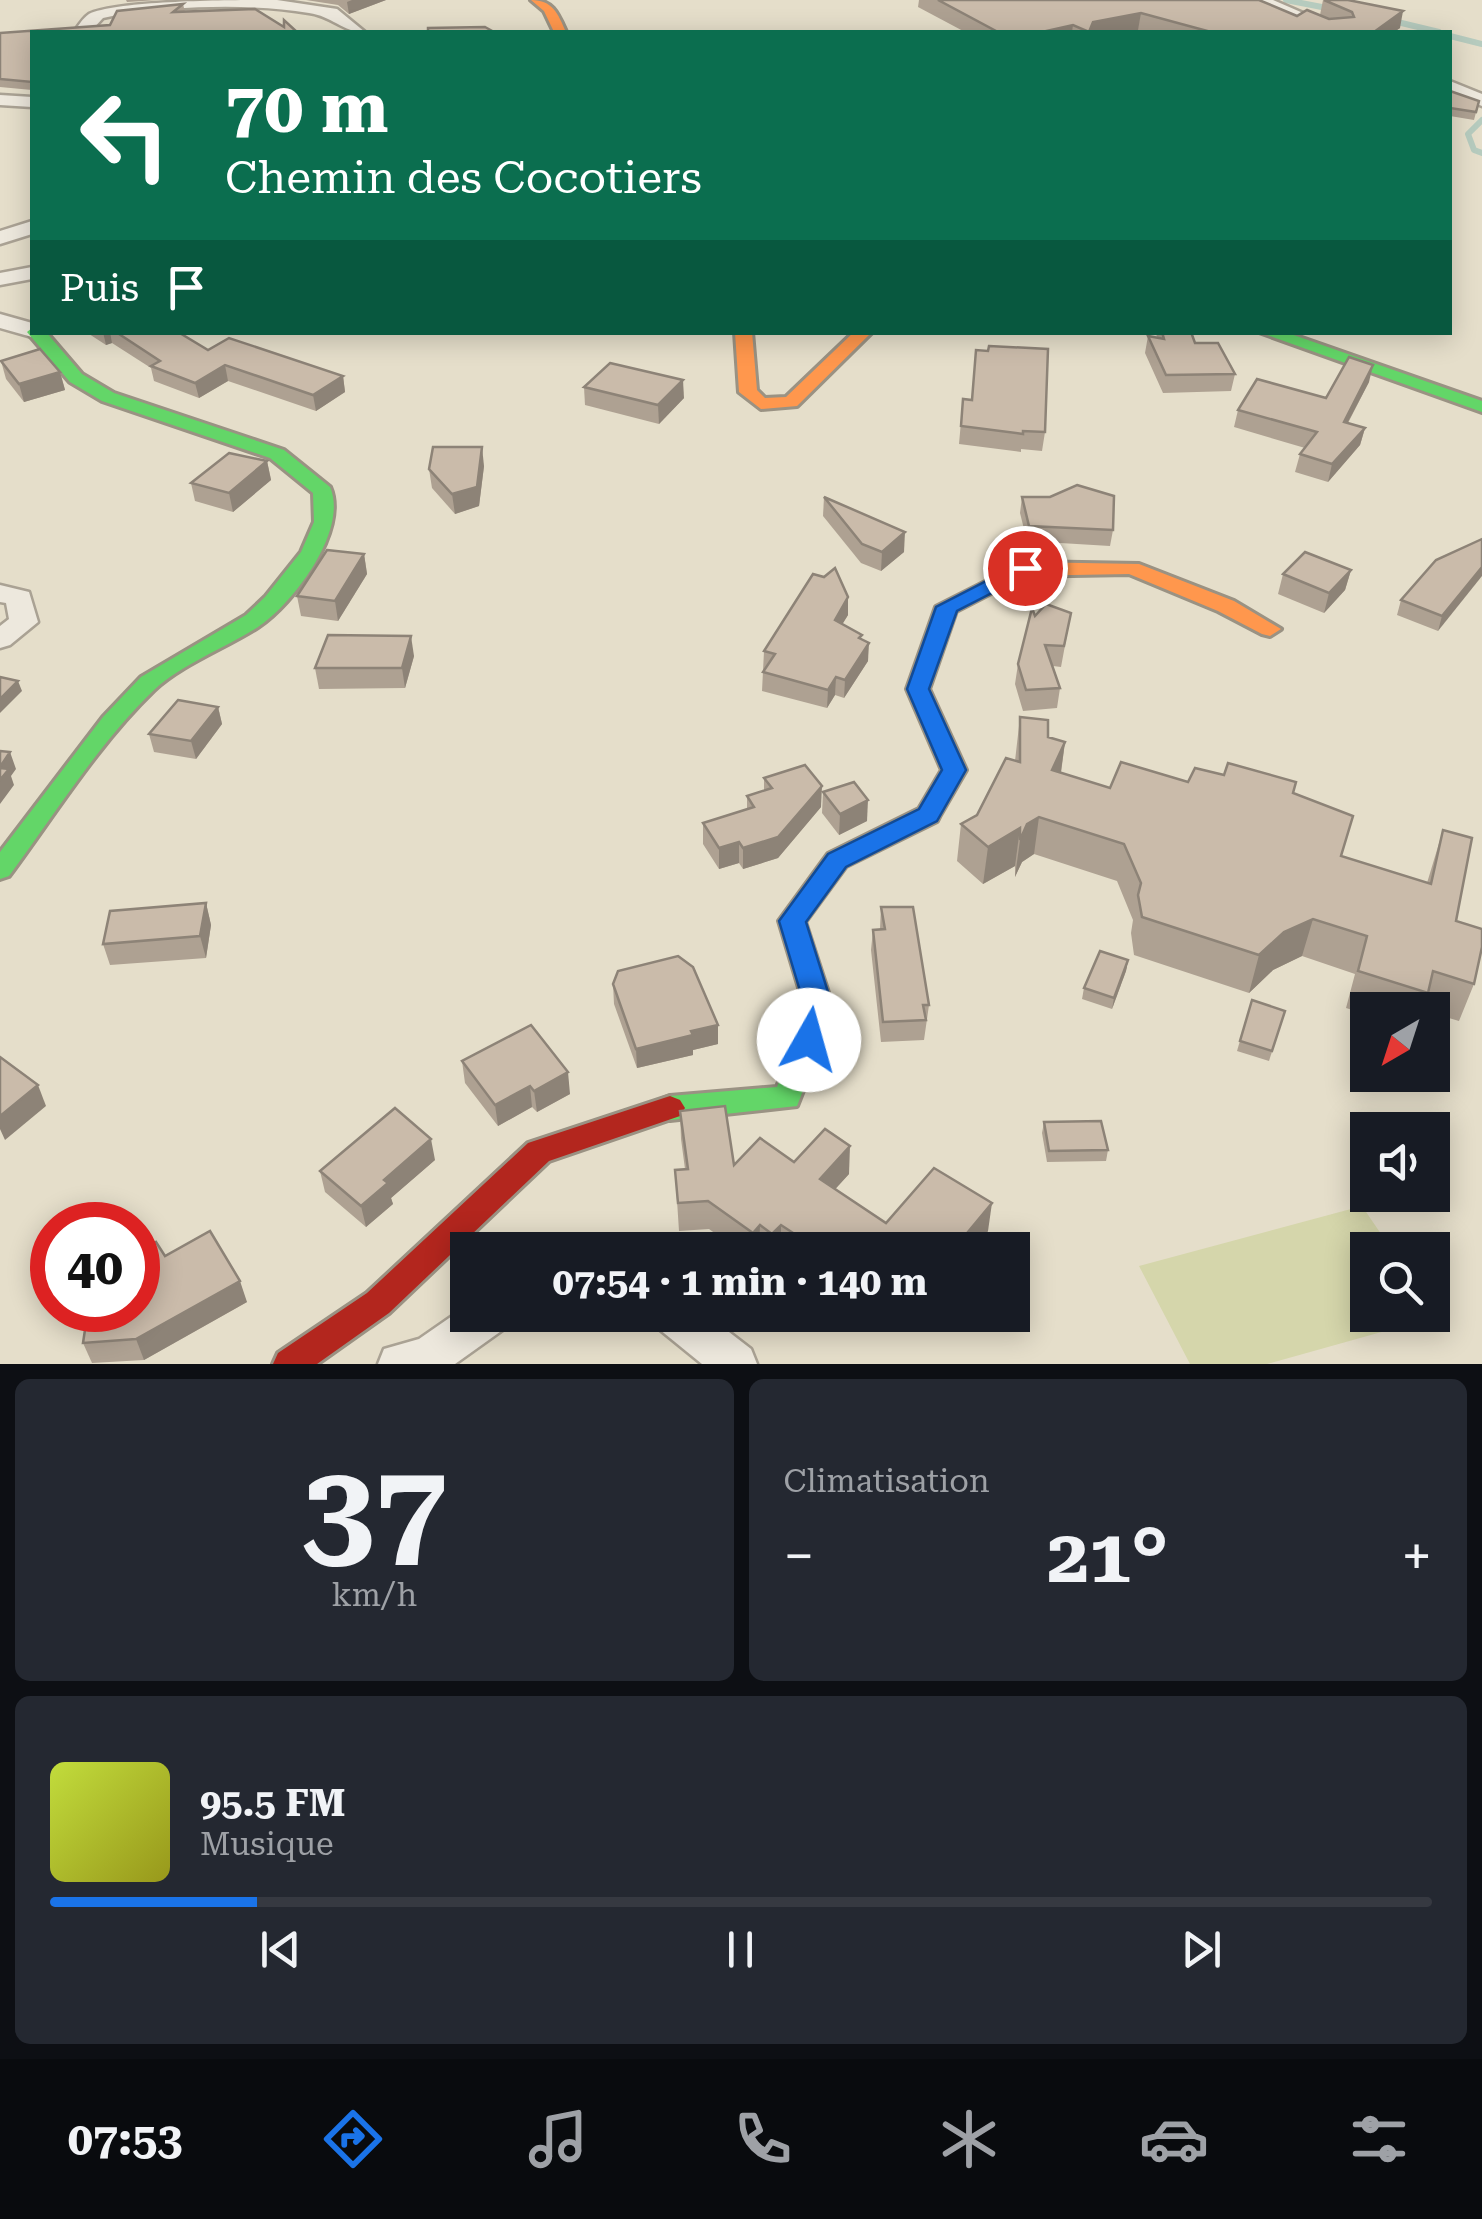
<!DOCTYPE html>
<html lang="fr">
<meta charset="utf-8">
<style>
body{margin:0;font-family:"Roboto Serif",serif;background:#242831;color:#f1f3f6;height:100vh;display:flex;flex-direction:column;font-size:38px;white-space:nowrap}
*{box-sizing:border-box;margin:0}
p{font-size:32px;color:#9ea1a6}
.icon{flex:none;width:55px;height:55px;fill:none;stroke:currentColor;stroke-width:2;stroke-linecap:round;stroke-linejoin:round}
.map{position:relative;height:1364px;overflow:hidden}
.drawer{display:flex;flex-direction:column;gap:15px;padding:15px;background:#0d0f14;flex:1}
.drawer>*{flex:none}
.banner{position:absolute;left:30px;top:30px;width:1422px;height:305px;border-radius:0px;box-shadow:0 5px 25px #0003;background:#0b6e4f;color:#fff;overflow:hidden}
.needle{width:65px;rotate:219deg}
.tools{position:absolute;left:1350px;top:992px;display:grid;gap:20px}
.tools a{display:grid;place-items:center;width:100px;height:100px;border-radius:0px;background:#171b24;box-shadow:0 5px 25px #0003;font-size:50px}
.speed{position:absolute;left:30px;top:1202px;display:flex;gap:20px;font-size:50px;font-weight:700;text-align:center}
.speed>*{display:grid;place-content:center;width:130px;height:130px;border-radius:50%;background:#171b24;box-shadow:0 5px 25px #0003;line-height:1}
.speed .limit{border:15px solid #d22;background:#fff;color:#111}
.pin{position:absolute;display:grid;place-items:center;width:85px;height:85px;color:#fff;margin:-42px;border:5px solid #fff;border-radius:50%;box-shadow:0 2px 10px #0007}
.me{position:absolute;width:110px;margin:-55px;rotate:7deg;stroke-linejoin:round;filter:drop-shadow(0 0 8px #0008)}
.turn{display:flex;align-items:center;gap:35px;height:210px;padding:0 30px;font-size:45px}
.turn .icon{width:130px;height:130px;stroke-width:2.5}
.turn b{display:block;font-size:70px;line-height:85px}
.then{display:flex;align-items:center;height:95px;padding:0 30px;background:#0003;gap:20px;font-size:38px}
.big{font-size:75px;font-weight:700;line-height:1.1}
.drawer .widget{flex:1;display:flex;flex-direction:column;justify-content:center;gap:15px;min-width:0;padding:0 35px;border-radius:15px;background:#242831}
.drawer .dial{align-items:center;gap:0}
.dial b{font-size:130px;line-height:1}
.song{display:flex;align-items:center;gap:30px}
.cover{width:120px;height:120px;border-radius:15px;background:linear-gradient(135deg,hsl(70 70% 55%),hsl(60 70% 35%))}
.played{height:10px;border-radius:5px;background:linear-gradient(90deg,#1a73e8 15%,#363941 15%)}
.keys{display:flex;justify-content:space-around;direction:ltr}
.heat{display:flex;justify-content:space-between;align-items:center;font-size:55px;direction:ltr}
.drawer .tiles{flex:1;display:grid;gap:15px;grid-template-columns:1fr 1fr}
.widget:last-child{grid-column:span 2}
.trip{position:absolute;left:450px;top:1232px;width:580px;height:100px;border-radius:0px;background:#171b24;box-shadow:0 5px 25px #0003;font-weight:700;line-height:100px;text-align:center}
.tab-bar{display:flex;height:160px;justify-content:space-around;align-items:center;background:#090b0e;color:#9ea1a6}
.tab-bar .icon{width:70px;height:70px}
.tab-bar .on{color:#1a73e8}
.tab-bar b{font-size:45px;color:#f1f3f6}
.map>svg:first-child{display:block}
.green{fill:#d5d6ab}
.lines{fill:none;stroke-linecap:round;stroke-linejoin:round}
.stream{stroke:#b6cbbe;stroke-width:6}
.street-casing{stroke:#aaa294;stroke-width:5}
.fast-casing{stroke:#9a9283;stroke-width:6}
.slow-casing{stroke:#9a9283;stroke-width:6}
.jam-casing{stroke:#9a9283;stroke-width:6}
.street{fill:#ede8dd;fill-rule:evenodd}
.fast{fill:#63d668;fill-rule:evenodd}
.slow{fill:#ff974d;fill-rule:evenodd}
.jam{fill:#b3261e;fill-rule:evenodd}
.wall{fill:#aea192}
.shaded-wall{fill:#8d8377}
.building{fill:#cabbaa;stroke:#8d8377;stroke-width:2.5}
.route{fill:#1a73e8;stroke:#114b97;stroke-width:2.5}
</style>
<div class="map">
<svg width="1482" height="1364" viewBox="0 0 1482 1364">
<rect width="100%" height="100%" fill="#e5deca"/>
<path class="green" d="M1362 1206 1392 1250H1368V1315L1433 1312 1435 1317 1267 1364H1190L1139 1266Z"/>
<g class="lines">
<g class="stream">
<path d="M1286 0 1332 9"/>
<path d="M1389 20 1439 32"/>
<path d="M1450 36 1482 44"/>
<path d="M1482 120 1468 134 1474 150 1482 153"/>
</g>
<defs>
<g id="street">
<path d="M277 0 337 9 365 32C344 33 332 16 309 13 247 3 179 6 117 15L103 18 90 32H74C78 26 83 18 89 14 118 0 238 0 277 0Z"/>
<path d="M1251 0H1273L1347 32H1326Z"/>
<path d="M1450 81 1482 94V106L1450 93Z"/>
<path d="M0 95 32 97V107L0 105Z"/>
<path d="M32 221V234L0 244V231Z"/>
<path d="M32 267V279L0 285V273Z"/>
<path d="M0 314 32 323V332H42L32 337 0 328Z"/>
<path d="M0 585 29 592 38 622 10 645 0 648V626L9 619 6 603 0 602Z"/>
<path d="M468 1305V1315H511L504 1329 455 1364H378L384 1349 419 1339Z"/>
<path d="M652 1315H707L751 1349 757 1364H702L659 1329Z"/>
</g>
<g id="fast">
<path d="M32 328V332H46L82 374 114 393 284 450 330 487C349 530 293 604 258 627 225 648 182 664 154 690 98 744 55 814 9 876L0 879V852L103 717 141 677 246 615 265 597 301 552 314 522 313 493 270 458 102 401 70 382 27 332Z"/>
<path d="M1259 332H1285L1482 401V412Z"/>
<path d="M1017 566 1027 572 1024 576 956 611 929 689 966 770 940 815 937 821 846 866 805 922 834 1011 797 1106 670 1120 660 1116 655 1108 660 1100 670 1096 777 1087 806 1011 779 921 828 854 919 809 942 770 907 689 936 607Z"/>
</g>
<g id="slow">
<path d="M531 0C553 0 558 14 566 32H554L544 11Z"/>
<path d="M735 332H752L757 390 765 398 786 397 854 332H872L797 406 761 409 739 392Z"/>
<path d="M1025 562 1139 564 1234 601 1281 629 1270 636 1262 634 1218 611 1129 574 1010 576 1007 572Z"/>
</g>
<path id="jam" d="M670 1096 680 1100 685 1108 680 1116 549 1161 389 1313 317 1364H273L278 1353 367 1293 528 1143Z"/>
</defs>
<use href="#street" class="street-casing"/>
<use href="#fast" class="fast-casing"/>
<use href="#slow" class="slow-casing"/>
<use href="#jam" class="jam-casing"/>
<use href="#street" class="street"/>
<use href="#fast" class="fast"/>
<use href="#slow" class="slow"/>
<use href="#jam" class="jam"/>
</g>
<g class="wall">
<path d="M126 0H158L127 2Z"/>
<path d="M386 0 349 14 338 5 306 0Z"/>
<path d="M919 0H1259L1297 16 1320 15 1323 0 1400 28 1394 32H1147L1138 30 1125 32H965L918 7Z"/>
<path d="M183 4 185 12 284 27 32 32V90L0 87V33L110 25Z"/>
<path d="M1450 91 1479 101 1474 120 1450 116Z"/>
<path d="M86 332H178L208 350 343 376 345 392 316 411 228 381 199 398 154 381 151 368 112 343 106 345Z"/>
<path d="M1156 332H1191L1195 343 1235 374 1231 391 1163 393 1145 353 1148 336 1157 338Z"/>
<path d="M1 361 60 372 65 390 24 402 6 379Z"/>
<path d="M1369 382 1348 423 1365 428 1360 445 1328 482 1295 472 1300 454 1305 448 1234 427 1238 410 1326 398Z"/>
<path d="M584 387 684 398 659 424 585 405Z"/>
<path d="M963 399 1045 432 1042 451 1021 449V452L959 444Z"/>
<path d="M267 461 271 480 233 512 195 501 191 483Z"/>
<path d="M484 466 479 506 455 514 432 488 429 469Z"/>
<path d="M824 497 904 552 881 571 861 563 823 516Z"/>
<path d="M1022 497 1113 530 1110 546 1027 541 1020 513Z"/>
<path d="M1482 539 1438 631 1397 615 1401 600Z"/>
<path d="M364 554 367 574 338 621 301 616 297 596Z"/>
<path d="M1351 570 1345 590 1324 613 1278 594 1283 574Z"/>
<path d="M848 597V615L842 624 862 639 868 661 844 698 835 695 827 708 762 691 764 651Z"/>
<path d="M1071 613 1061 667 1053 666 1060 688 1057 708 1023 711 1015 684 1018 664 1035 616Z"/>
<path d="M414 656 405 688 319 689 315 668Z"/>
<path d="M218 707 222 724 196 759 154 752 149 734Z"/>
<path d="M1020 717 1048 737 1065 742 1061 773 1110 788 1188 782 1293 793 1341 856 1427 883 1443 830 1456 921 1474 984 1459 1021 1432 1013V1010H1368V1015L1346 1008 1355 974 1302 956 1273 970 1249 993 1134 955 1131 933 1133 920 1117 881 1034 854 1022 862 1015 877V866L983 884 957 861 961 824 977 815 1015 761Z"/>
<path d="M764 778 821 807 778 858 743 869 739 863 719 869 703 844V823L747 809V796L764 791Z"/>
<path d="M823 792 867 821 839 835 822 813Z"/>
<path d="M206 903 211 925 206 958 110 965 103 944Z"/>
<path d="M881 907 929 1005 924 1040 881 1042 871 950 873 930 880 929Z"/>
<path d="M1128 960 1126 971 1112 1009 1082 999 1084 988Z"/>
<path d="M613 984 718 1025V1044L693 1050V1055L637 1068 614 1004Z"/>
<path d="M1252 1000 1285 1011 1269 1061 1237 1051Z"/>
<path d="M462 1061 570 1094 537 1112 532 1107 498 1126 465 1083Z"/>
<path d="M680 1111 734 1165 794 1162 849 1174 835 1189 886 1223 988 1231 973 1250H738L709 1229 679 1231 675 1170 685 1169 681 1139Z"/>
<path d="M1044 1122 1108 1150 1106 1161 1047 1162 1042 1133Z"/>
<path d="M435 1160 391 1198 393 1204 366 1227 325 1192 320 1171Z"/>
<path d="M165 1256 247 1302 144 1360 92 1363 83 1343Z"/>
</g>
<g class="shaded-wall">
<path d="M352 0H386L349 14 347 2Z"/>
<path d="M1403 11 1400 28 1394 32H1374Z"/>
<path d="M1141 13 1138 30 1125 32H1089L1093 22Z"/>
<path d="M1073 25 1072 32H1042Z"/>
<path d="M103 332H110L112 343 106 345Z"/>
<path d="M225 365 228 381 199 398 195 383Z"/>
<path d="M1373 365 1369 382 1339 439 1344 422Z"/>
<path d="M60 372 65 390 24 402 19 384Z"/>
<path d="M343 376 345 392 316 411 313 395Z"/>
<path d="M683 380 684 398 659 424 658 405Z"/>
<path d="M1365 428 1360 445 1328 482 1332 464Z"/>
<path d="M482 447 484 466 479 506 455 514 452 494Z"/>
<path d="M267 461 271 480 233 512 229 493Z"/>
<path d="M905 532 904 552 881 571 882 552Z"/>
<path d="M364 554 367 574 338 621 335 601Z"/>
<path d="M1482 567V576L1438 631 1442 616Z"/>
<path d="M1351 570 1345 590 1324 613 1329 593Z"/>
<path d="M848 597V615L834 638 835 620Z"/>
<path d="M411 636 414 656 405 688 402 668Z"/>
<path d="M869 643 868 661 844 698 845 680Z"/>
<path d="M836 677 835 695 827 708 828 690Z"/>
<path d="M18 681 22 691 0 713V699Z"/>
<path d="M218 707 222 724 196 759 191 741Z"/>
<path d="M1065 742 1060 778 1052 770Z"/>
<path d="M10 752 16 769 11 776 14 785 0 804V767Z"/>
<path d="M822 786 821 807 778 858 743 869V848Z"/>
<path d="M868 800 867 821 839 835 840 814Z"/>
<path d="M1039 817 1034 854 1022 862 1015 877 1020 840 1027 824Z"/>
<path d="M1020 828 1015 866 983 884 988 847Z"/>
<path d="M739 842V863L719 869V848Z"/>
<path d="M206 903 211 925 206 958 200 936Z"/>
<path d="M1313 919 1302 956 1273 970 1249 993 1259 955 1284 932Z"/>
<path d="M1128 960 1126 971 1112 1009 1114 998Z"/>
<path d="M718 1025V1044L693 1050V1055L637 1068 636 1049 691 1031Z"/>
<path d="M568 1072 570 1094 537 1112 534 1091Z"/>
<path d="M38 1085 46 1106 5 1140 0 1129V1116Z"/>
<path d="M530 1086 532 1107 498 1126 495 1105Z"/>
<path d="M431 1139 435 1160 391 1198 393 1204 366 1227 361 1206 384 1180Z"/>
<path d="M850 1146 849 1174 819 1207 820 1179Z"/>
<path d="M992 1203 988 1231 973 1250H953Z"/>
<path d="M760 1225 759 1250H753V1233Z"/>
<path d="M781 1225V1250H772V1234Z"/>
<path d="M240 1281 247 1302 144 1360 136 1339Z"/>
</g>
<g class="building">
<path d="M938 0H1259L1297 16 1307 10 1329 19 1354 17 1352 12 1324 0H1348L1403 11 1374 32H1211L1141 13 1093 22 1089 32 1073 25 1042 32H998Z"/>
<path d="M183 4 173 12 255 9 284 27V20L297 32H32V82L0 79V33L110 25 117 11Z"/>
<path d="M485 27 494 32H428V28Z"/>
<path d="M1450 91 1479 101 1476 112 1450 108Z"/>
<path d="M116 332H178L208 350 229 338 343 376 313 395 225 365 195 383 151 366 160 361Z"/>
<path d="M1162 332H1191L1195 343H1218L1235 374 1166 375 1148 336 1164 339Z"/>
<path d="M989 346 1048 349 1045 432 1023 431V434L961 426 963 399 972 400 976 350 988 351Z"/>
<path d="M40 349 60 372 19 384 1 361Z"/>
<path d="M1349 357 1373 365 1344 422 1365 428 1332 464 1300 454 1317 432 1238 410 1257 379 1326 398Z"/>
<path d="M610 363 683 380 658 405 584 387Z"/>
<path d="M433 447H482L477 487 452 494 429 469Z"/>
<path d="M229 453 267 461 229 493 191 483Z"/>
<path d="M1077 485 1114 496 1113 530 1029 526 1022 497H1050Z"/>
<path d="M824 497 905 532 882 552 862 544Z"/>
<path d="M1482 539V567L1442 616 1401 600 1436 560Z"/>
<path d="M327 550 364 554 335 601 297 596Z"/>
<path d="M1305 552 1351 570 1329 593 1283 574Z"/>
<path d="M835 568 848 597 835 620 862 635 859 638 869 643 845 680 836 677 828 690 763 672 775 654 764 651 813 574 824 577Z"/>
<path d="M1046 604 1071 613 1064 646 1045 645 1060 688 1026 690 1018 664 1032 608 1035 616Z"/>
<path d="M328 635 411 636 402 668H315Z"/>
<path d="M0 677 18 681 0 699Z"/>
<path d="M178 700 218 707 191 741 149 734Z"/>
<path d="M1020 717 1048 720V737L1065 742 1052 770 1110 788 1121 762 1188 782 1195 768 1224 775 1228 763 1296 782 1293 793 1353 816 1341 856 1431 884 1443 830 1472 838 1456 921 1482 929V947L1474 984 1433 971 1428 993 1358 971 1367 936 1313 919 1284 932 1259 955 1142 917 1138 895 1141 883 1124 844 1039 817 1027 824 1020 840V828L988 847 961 824 977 815 1006 758 1020 762Z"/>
<path d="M0 751 10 752 0 767Z"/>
<path d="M805 765 822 786 778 837 743 848 739 842 719 848 703 823 754 807 747 796 772 788 764 778Z"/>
<path d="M0 768 9 769 0 780Z"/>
<path d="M854 782 868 800 840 814 823 792Z"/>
<path d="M206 903 200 936 103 944 110 911Z"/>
<path d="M881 907H913L929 1005H923L926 1020 883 1022 873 930 885 929Z"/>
<path d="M1100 951 1128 960 1114 998 1084 988Z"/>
<path d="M678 956 693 967 718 1025 691 1031 693 1035 636 1049 613 984 618 971Z"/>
<path d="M1252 1000 1285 1011 1272 1051 1240 1041Z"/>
<path d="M531 1025 568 1072 534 1091 530 1086 495 1105 462 1061Z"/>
<path d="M0 1057 38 1085 0 1116Z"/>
<path d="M725 1106 734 1165 760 1138 794 1162 825 1129 850 1146 820 1179 886 1223 934 1168 992 1203 953 1250H949L943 1246 940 1250H819L781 1225 772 1234 760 1225 753 1233 708 1201 678 1203 675 1170 688 1169 680 1111Z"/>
<path d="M395 1108 431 1139 384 1180 388 1183 361 1206 320 1171Z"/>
<path d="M1101 1121 1108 1150 1049 1151 1044 1122Z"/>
<path d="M210 1231 240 1281 136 1339 83 1343 88 1310H138V1252L156 1242 165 1256Z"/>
</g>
<path class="route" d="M1025 561 1036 568 1033 572 957 611 929 689 966 770 937 821 846 867 806 922 834 1011 819 1048 809 1051 799 1048 795 1040 806 1011 779 921 828 854 919 809 942 770 907 689 936 607Z"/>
</svg>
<div class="tools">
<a><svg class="needle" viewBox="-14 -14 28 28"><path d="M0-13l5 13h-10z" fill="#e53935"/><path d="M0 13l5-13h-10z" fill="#9ea1a6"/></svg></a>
<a><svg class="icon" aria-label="sound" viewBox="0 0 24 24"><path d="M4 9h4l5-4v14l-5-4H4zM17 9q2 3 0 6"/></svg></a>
<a><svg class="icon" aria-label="search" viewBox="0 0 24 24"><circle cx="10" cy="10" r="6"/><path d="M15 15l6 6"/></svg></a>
</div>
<div class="speed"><div class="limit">40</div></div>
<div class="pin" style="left:1025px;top:568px;background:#d93025"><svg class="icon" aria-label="arrive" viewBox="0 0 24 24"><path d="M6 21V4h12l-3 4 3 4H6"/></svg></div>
<svg class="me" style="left:809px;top:1040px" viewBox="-20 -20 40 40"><circle r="19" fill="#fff"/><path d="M0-13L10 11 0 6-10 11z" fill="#1a73e8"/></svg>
<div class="trip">07:54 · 1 min · 140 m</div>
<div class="banner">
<div class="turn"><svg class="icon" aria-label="left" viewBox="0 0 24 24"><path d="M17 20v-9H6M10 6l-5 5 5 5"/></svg><div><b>70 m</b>Chemin des Cocotiers</div></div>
<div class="then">Puis<svg class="icon" aria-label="arrive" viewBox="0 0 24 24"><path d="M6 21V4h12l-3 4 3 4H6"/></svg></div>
</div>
</div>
<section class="drawer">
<div class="tiles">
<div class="widget dial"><b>37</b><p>km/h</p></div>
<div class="widget"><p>Climatisation</p>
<div class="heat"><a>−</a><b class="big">21°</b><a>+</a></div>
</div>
<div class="widget">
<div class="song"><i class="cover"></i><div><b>95.5 FM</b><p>Musique</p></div></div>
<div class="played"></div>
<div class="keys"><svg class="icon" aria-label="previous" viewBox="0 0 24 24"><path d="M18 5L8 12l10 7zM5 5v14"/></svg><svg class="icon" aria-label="pause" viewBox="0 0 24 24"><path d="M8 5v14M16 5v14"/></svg><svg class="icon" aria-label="next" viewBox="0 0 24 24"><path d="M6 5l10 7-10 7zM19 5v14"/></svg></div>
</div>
</div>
</section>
<nav class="tab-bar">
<b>07:53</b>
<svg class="icon on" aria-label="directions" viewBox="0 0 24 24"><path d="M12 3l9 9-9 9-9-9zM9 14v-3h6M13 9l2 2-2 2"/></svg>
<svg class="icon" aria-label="music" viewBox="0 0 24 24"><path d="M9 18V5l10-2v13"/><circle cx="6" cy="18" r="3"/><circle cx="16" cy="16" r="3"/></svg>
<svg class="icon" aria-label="phone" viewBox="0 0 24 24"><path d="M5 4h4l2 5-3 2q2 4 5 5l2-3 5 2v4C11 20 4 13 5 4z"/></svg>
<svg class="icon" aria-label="climate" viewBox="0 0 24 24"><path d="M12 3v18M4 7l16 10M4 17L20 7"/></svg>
<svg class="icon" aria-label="car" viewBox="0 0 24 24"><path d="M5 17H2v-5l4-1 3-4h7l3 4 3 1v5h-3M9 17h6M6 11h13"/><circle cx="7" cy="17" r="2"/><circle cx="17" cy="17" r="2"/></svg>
<svg class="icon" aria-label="filters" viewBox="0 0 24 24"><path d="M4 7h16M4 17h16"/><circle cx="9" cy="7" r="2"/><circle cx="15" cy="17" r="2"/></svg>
</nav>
